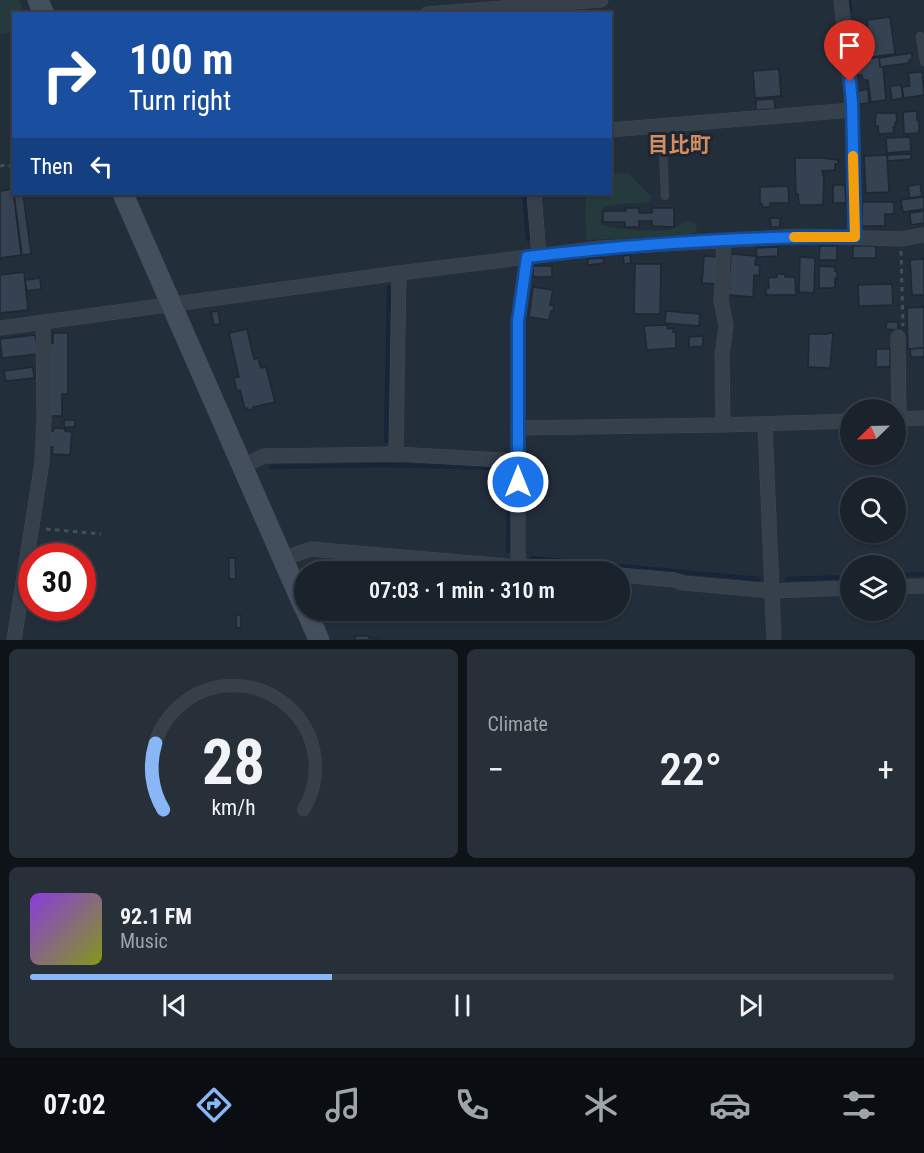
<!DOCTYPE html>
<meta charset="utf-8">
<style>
body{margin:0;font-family:"Roboto Condensed","Noto Sans JP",sans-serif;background:#272f38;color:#f1f3f6;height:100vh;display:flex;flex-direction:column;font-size:22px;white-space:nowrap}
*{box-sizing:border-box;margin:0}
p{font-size:20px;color:#9fa4a9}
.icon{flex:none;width:33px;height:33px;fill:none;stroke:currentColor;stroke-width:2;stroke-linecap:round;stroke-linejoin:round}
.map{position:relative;height:640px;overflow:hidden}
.side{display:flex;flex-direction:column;gap:9px;padding:9px;background:#0e1318;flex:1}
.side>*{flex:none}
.banner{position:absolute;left:12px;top:12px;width:600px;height:183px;border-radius:0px;box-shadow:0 2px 4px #0004,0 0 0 2px #383f48;background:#1a4fa0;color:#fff;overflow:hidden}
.needle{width:39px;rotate:247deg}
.controls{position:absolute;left:840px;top:399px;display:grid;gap:12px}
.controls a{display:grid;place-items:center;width:66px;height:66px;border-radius:50%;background:#1a222c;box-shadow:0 2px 4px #0004,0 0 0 2px #383f48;font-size:30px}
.speed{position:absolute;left:18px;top:543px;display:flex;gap:12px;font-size:30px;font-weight:700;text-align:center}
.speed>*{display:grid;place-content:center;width:78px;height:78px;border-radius:50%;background:#1a222c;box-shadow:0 2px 4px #0004,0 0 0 2px #383f48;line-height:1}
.speed .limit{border:9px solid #d22;background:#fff;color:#111}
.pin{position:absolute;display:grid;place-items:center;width:51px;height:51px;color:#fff;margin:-62px -26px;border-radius:50% 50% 50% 0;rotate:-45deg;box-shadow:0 0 6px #0007}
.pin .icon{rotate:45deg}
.me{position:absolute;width:66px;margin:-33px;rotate:0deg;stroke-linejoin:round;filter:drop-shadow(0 0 4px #0008)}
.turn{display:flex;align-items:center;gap:21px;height:126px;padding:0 18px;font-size:27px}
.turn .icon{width:78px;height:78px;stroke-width:2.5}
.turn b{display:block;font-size:42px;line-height:51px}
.then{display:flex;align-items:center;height:57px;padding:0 18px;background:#0003;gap:12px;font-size:22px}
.big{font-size:45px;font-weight:600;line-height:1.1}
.side .widget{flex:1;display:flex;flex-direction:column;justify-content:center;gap:9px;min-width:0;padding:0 21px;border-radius:9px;background:#272f38}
.side .dial{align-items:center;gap:0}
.dial svg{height:156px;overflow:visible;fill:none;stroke:#383f48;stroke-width:7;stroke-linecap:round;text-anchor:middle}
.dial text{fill:#f1f3f6;stroke:none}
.song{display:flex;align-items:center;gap:18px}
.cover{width:72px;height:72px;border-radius:9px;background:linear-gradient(135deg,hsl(270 70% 55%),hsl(70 70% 35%))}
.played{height:6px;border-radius:3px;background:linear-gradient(90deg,#88b6f6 35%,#383f48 35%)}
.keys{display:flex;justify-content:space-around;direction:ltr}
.heat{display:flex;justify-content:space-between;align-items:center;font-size:33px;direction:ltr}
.side .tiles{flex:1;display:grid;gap:9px;grid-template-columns:1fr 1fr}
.widget:last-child{grid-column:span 2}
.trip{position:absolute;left:294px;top:561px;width:336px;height:60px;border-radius:30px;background:#1a222c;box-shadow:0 2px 4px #0004,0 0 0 2px #383f48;font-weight:600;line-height:60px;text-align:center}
.menu{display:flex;height:96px;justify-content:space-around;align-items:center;background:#0a0e12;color:#9fa4a9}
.menu .icon{width:42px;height:42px}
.menu .on{color:#88b6f6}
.menu b{font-size:27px;color:#f1f3f6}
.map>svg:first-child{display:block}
.green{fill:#253a3c}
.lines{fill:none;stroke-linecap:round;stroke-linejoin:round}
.stream{stroke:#162538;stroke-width:4.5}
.building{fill:#354251;stroke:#1e2732;stroke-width:1.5}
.lane-casing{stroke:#404954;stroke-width:8}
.street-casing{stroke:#404954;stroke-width:15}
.secondary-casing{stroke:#404954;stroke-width:21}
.path{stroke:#3d5354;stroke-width:3;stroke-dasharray:4.5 4.5;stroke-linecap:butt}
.lane{stroke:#36404b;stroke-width:7}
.street{stroke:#36404b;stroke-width:14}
.secondary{stroke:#444f5e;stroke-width:20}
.route-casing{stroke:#114b97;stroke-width:15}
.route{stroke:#1a73e8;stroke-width:10}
.slow{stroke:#f59e0b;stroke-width:10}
.labels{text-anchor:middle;stroke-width:6;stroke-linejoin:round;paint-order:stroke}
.quarter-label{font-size:21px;font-weight:bold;fill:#d28e61;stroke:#1c2530}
</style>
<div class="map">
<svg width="924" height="640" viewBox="0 0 924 640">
<rect width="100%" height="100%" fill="#232e3b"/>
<g class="green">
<path d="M0 0H19L24 13 14 14 13 32 0 34Z"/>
<path d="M628 173 651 196 649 203C634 202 619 205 604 206L601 211V225C615 229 658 233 672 229 683 225 682 216 697 224L696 231 692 235 587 240 585 212 586 194H610L611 174Z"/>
</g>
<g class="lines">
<g class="stream">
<path d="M849 0 850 10"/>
<path d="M524 194 528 239"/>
<path d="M386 441 389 287"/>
<path d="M271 467 385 465 501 468 509 476 508 551"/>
<path d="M532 558 759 579"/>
<path d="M896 575 924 574"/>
<path d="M787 579 850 577"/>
</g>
</g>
<g class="building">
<path d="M890 17 895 54 871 57 867 20Z"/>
<path d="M912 53V59L909 60V63L880 67 879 58Z"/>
<path d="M879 57 880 67H883L886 100 871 102 868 80H863L862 75H857L855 63H858L857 60 865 59V62H867V59Z"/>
<path d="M779 69 781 96 755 98 753 71Z"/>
<path d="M922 72 924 95 904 98 902 87 910 86 908 73Z"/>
<path d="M901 85 903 98 892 100 890 86Z"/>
<path d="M868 89 869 103 859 104 858 91Z"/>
<path d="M774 99 775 109 756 110V100Z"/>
<path d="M917 111V120H919V133L904 134 903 112Z"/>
<path d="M876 113H896L897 122H895V127H893L894 133 879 134 878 126H875Z"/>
<path d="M910 137 911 151 887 153 886 138Z"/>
<path d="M911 154V159L888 161 887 155Z"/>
<path d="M887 155 889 192 866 193 864 156Z"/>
<path d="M795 158H822L838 160V164H835V170L822 171 823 176H824L823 205H799L798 194H796Z"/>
<path d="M920 184 922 196 910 198 908 186Z"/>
<path d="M833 185H845L846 203H833Z"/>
<path d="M788 186 789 203H770V207H762V204H760V187Z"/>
<path d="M13 189 21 255 0 258V191Z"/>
<path d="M14 194H23L31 254 22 255Z"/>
<path d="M924 197V209L903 212 901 200Z"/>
<path d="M862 202H894V214H885V226H862Z"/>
<path d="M625 208H639V213H652V208H674V227L652 226V221H639V227H625V222H603V211H626Z"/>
<path d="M924 211V223L911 225 910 213Z"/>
<path d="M770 218H780V227H771Z"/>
<path d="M820 246H837V260H819Z"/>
<rect x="853" y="246" width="23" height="12"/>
<path d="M778 247V256L757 257 756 248Z"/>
<path d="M731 254 756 256 755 265H760L759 276 754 275 753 297 728 295Z"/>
<path d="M630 255 631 263 624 264 623 256Z"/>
<path d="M704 256 719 257 717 284 702 283Z"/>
<path d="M800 257 815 258 814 293 799 292Z"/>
<path d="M603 258 604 263 588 265V259Z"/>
<path d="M924 259V295H912L910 260Z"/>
<path d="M635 264H661L660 314H634Z"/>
<rect x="533" y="266" width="19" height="11"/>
<path d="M819 266 835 267V271H837V279L835 278V288H819Z"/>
<path d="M24 272 28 310 0 313V275Z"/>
<path d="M777 274H785V277H795L796 295H766V288H769L768 278 777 277Z"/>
<path d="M40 278 41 289 27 291 25 280Z"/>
<path d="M892 284 893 305 859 306 858 285Z"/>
<path d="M533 287 553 290 550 305H554L553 311H551L549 320 529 317Z"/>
<path d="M924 307V348L908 349 907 308Z"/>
<path d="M218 311 220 324 214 325 211 312Z"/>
<path d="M666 311 700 314 699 326 665 323Z"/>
<path d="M886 322H898V330L886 329Z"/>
<path d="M667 325 668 329 673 328V332H676V348L647 350 644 326Z"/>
<path d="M247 329 254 359 258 358 261 368 266 367 275 402 253 407 254 409 247 410V408L245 409 240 390 237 391 234 378 239 377 229 333Z"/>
<path d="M53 333H68V394H62V416H50V343H53Z"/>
<path d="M827 333H833L830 368 808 367 809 334H827Z"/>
<path d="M35 335 38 354 2 358 0 339Z"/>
<path d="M703 336V346L689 347V337Z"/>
<path d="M924 348V357H911L910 349Z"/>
<rect x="876" y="349" width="14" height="18"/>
<path d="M33 367 34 378 6 381 4 371Z"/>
<rect x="64" y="420" width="11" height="7"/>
<path d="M54 428 65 429V431L72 432 70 455 52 454 53 447H49L50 437H49V430L53 431Z"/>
<path d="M229 558H235L236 579H229Z"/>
<rect x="236" y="615" width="5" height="13"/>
<path d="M355 636H369V638H379V640H355Z"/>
</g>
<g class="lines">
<defs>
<g id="lane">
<path d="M920 36 924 62"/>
<path d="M662 126 665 196"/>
</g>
<g id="street">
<path d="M841 0 852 102 855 237"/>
<path d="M427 14 601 0"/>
<path d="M610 130 852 110"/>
<path d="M534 194 539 255"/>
<path d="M0 328 399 273 600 248 801 236 901 239 924 235"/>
<path d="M898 337 899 419"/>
<path d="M896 419 924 418"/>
<path d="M765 424 774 640"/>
<path d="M723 425 722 356 726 326 721 300 724 241"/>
<path d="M518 428 723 425 850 421"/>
<path d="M396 454 399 273"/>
<path d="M243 466 264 456 396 454 518 461"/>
<path d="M283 559 311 549 576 572"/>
<path d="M518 567V321L527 257"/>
<path d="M620 575 675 580 683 583 772 591 850 588"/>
<path d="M896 587 924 586"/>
<path d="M14 640 42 462 44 420 43 322"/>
</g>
<g id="secondary">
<path d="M38 0 44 14"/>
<path d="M123 194 304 607"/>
<path d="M306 610 319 640"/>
</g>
</defs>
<use href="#lane" class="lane-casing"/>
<use href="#street" class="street-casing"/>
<use href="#secondary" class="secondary-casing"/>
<g class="path">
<path d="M0 166 6 165 14 167"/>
<path d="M901 251 903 326"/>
<path d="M46 529 101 534"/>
</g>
<use href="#lane" class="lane"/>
<use href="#street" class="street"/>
<use href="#secondary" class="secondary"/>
</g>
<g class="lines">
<defs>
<path id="route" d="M518 482V321L527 257C635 244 747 236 855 237L852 102 850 82"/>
</defs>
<use href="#route" class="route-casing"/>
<use href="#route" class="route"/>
<path class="slow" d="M794 237H855L853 156"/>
</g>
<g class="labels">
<g class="quarter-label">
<text x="679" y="152">目比町</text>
</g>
</g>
</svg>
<div class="controls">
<a><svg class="needle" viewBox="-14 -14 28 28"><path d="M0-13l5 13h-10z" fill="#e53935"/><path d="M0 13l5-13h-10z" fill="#9fa4a9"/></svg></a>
<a><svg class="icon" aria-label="search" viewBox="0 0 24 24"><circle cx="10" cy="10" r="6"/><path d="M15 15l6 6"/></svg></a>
<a><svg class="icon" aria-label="layers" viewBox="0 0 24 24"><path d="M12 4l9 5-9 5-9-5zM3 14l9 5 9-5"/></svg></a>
</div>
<div class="speed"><div class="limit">30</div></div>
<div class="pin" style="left:850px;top:82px;background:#d93025"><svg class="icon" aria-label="arrive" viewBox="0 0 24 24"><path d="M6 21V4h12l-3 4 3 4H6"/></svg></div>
<svg class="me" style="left:518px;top:482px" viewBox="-20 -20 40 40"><circle r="17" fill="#1a73e8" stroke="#fff" stroke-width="3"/><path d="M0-11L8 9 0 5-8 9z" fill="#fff"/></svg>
<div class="trip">07:03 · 1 min · 310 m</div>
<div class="banner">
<div class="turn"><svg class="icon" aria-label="right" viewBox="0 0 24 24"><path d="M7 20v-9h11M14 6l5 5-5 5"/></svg><div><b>100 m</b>Turn right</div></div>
<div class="then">Then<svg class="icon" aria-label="left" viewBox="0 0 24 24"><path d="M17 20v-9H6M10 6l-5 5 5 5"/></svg></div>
</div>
</div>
<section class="side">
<div class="tiles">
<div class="widget dial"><svg viewBox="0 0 100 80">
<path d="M14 69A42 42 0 1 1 86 69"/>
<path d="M14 69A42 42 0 0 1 10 35" stroke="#88b6f6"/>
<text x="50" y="56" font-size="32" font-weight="700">28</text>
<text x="50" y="72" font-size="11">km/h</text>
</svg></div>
<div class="widget"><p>Climate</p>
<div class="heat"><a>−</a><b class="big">22°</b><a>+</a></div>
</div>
<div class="widget">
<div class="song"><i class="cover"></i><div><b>92.1 FM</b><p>Music</p></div></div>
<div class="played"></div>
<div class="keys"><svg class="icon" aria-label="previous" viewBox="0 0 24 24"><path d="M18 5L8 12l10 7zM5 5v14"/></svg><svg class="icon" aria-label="pause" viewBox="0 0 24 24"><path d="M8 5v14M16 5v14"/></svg><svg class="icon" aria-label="next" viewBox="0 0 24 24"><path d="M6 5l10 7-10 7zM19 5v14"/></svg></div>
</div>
</div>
</section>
<nav class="menu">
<b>07:02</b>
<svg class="icon on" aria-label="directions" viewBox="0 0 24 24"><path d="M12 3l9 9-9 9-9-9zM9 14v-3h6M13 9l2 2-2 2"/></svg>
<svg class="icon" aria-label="music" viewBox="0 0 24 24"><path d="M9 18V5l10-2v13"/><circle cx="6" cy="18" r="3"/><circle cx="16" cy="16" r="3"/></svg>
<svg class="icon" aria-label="phone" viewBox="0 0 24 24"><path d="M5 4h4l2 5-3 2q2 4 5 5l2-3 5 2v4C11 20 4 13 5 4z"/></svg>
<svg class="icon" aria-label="climate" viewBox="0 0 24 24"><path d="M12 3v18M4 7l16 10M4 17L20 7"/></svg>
<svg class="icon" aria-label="car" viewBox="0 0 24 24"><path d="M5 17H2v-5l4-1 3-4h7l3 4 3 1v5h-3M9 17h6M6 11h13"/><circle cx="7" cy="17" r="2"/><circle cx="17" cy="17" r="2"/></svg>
<svg class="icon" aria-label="filters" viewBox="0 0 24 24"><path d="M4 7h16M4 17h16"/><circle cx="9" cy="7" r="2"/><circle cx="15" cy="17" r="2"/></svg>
</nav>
